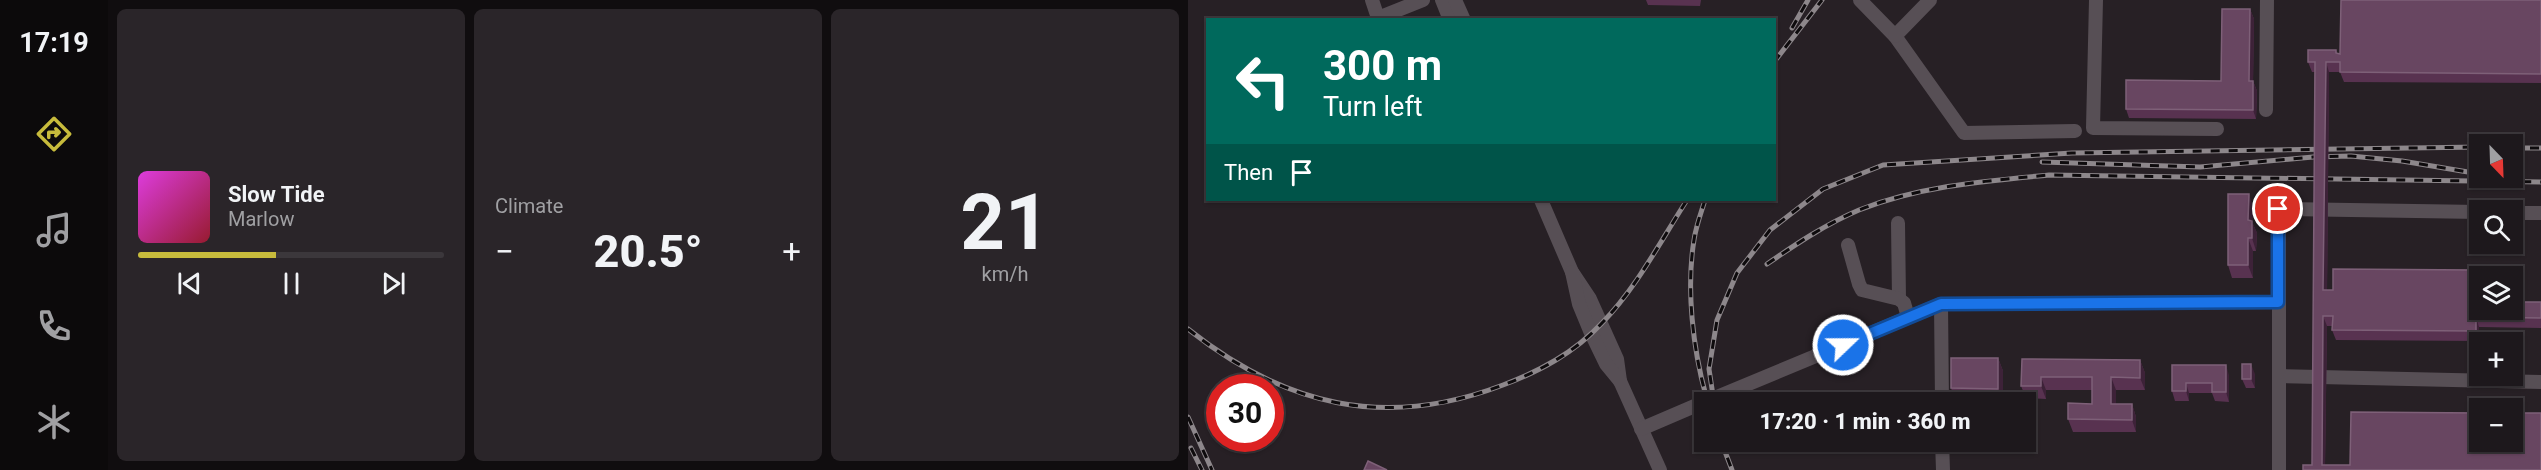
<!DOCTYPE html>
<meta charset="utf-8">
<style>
body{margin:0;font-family:Roboto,sans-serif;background:#2a2529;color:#f1f3f6;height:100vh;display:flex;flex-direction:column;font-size:22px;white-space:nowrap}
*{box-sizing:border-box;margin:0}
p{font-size:20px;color:#a0a0a3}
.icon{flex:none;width:33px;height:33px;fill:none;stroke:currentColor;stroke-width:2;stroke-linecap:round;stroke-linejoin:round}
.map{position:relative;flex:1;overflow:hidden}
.drawer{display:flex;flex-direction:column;gap:9px;padding:9px;background:#100d0f;width:1080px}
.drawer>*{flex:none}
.hud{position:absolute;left:18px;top:18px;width:570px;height:183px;border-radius:0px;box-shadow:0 2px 4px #0004,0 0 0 2px #3b373b;background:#00695c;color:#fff;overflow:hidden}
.needle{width:39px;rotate:157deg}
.fabs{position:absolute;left:1281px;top:134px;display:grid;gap:12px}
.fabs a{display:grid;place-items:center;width:54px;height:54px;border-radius:0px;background:#1d181c;box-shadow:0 2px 4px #0004,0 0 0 2px #3b373b;font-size:30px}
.speed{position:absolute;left:18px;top:374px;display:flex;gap:12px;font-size:30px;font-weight:700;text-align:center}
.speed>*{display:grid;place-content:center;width:78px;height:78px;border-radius:50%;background:#1d181c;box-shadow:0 2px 4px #0004,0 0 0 2px #3b373b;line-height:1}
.speed .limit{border:9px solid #d22;background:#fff;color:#111}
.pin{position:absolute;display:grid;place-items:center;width:51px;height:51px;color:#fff;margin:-26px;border:3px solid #fff;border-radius:50%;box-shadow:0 2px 6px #0007}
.me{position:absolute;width:66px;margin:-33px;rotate:68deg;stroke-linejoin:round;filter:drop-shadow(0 0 4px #0008)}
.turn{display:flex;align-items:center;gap:21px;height:126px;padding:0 18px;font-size:27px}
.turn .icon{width:78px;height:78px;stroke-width:2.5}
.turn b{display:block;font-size:42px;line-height:51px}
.then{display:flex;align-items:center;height:57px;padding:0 18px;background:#0003;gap:12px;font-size:22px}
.big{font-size:45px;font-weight:800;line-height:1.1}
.drawer .tile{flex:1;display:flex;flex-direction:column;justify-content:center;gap:9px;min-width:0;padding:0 21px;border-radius:9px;background:#2a2529}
.drawer .dial{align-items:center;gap:0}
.dial b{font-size:78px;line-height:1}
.song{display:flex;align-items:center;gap:18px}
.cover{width:72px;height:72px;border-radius:9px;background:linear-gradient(135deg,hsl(300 70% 55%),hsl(350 70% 35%))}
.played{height:6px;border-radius:3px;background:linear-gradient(90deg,#c7bb3c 45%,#3b373b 45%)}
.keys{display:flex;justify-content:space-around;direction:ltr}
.heat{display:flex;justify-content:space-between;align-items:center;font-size:33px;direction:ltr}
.drawer .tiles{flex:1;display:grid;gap:9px;grid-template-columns:repeat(3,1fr)}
.trip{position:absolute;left:506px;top:392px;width:342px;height:60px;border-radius:0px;background:#1d181c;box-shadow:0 2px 4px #0004,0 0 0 2px #3b373b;font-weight:800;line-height:60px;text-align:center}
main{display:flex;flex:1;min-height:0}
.tabs{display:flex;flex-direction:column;width:108px;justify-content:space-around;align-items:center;background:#0c0a0b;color:#a0a0a3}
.tabs .icon{width:42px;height:42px}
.tabs .current{color:#c7bb3c}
.tabs b{font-size:27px;color:#f1f3f6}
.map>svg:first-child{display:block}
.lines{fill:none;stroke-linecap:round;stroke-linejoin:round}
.minor{stroke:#574f55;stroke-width:14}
.rail-casing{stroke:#8d878b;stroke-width:5}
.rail{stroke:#0e0b0d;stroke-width:3;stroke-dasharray:9;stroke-linecap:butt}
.wall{fill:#583250}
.shaded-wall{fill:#3d2238}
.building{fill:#684661;stroke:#7e6078;stroke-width:1.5}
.route-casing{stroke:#114b97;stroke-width:15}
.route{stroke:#1a73e8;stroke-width:10}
</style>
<main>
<nav class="tabs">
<b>17:19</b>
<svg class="icon current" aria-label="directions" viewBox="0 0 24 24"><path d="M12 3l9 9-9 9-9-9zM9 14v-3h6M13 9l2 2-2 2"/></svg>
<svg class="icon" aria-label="music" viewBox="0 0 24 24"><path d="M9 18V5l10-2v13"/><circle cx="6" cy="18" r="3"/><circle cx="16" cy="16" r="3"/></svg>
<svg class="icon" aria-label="phone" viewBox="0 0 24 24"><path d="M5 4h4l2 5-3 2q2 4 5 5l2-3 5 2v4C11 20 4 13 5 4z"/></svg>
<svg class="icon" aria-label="climate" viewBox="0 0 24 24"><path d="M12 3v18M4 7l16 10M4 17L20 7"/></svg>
</nav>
<section class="drawer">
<div class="tiles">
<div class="tile">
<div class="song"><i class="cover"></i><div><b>Slow Tide</b><p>Marlow</p></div></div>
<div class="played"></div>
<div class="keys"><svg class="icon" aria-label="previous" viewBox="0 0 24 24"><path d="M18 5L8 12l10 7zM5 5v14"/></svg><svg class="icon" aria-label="pause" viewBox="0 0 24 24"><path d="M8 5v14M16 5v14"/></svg><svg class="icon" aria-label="next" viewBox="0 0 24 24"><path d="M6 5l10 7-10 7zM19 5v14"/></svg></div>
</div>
<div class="tile"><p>Climate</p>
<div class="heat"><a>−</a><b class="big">20.5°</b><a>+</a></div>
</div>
<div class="tile dial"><b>21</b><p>km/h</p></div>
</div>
</section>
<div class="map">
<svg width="1353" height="470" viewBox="0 0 1353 470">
<rect width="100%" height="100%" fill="#272025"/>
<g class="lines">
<g class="minor">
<path d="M184 0 190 18 235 0"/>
<path d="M254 0 262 20"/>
<path d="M267 0 276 20"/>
<path d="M672 0 707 36 776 133 887 131"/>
<path d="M908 0 905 128 1029 129"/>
<path d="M707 36 742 0"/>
<path d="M1078 110 1079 0"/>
<path d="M353 200 384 272 402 299 429 359 432 381"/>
<path d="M1324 213H1353"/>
<path d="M710 223 711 299"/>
<path d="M660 245 671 284 674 290 711 299 716 303 720 317"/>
<path d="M384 272 391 304 403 333 418 364 432 381 472 470"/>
<path d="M753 304 754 402"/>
<path d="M1091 376 1353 382"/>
<path d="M517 402 753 304 1091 302"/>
<path d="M453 429 516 402"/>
<path d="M754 441 755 470"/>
<path d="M1091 470V209L1292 212"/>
</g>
<defs>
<g id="rail">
<path d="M604 28 620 0"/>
<path d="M586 62 634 0"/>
<path d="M1324 148H1353"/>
<path d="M854 162 1012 167 1125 157 1163 156 1214 161 1292 174"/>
<path d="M517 200C513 213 508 226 506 240 498 289 505 349 518 396"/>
<path d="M579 264C608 244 638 224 671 210 732 186 797 181 861 175L1353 182"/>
<path d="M0 329C97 406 197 430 315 385 352 371 386 353 414 323 449 287 472 242 499 200"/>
<path d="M526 402 521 369 529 320 549 273 582 230 635 189 695 165 884 153 1292 147"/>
<path d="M0 417 24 470"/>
<path d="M533 441 544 470"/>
<path d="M3 448 14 470"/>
</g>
</defs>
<use href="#rail" class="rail-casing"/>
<use href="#rail" class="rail"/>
</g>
<g class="wall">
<path d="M458 0H513L512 6 460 5Z"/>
<path d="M1353 0V83L1156 82 1152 72H1141L1139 290 1292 309 1353 302V328L1291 327V341L1148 340 1144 330V326H1139L1137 465 1353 470 1124 465 1127 72H1124L1120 62 1148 50 1149 53 1152 54Z"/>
<path d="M1062 9 1066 19 1065 81 1069 91 1068 119 941 118 938 109 1033 81Z"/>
<path d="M1065 207V224L1069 233 1068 251H1065V278H1044L1040 265Z"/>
<path d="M810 358 815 371V401H767L763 388Z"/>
<path d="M834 359 952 360 957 373V390H928V404H944L948 417V432H885L880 419 904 404V390H858V399L838 398 833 386Z"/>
<path d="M984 365 1041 375V402L1027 401 1024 393H1001V401H987L984 391Z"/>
<path d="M1067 374V388H1058L1054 379Z"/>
</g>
<g class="shaded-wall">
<path d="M1062 9 1066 19 1065 91 1061 81Z"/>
<path d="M1138 62 1141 72 1139 299 1135 290Z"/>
<path d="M1065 81 1069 91 1068 119 1065 110Z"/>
<path d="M1061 194 1065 207V224L1069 233 1068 251 1064 238 1060 220Z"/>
<path d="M1060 238 1065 251V278L1060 265Z"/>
<path d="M1288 270 1292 279 1291 311 1288 301Z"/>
<path d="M1135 316 1139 326 1137 470 1134 465Z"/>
<path d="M1288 317 1291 327V341L1288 331Z"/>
<path d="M810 358 815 371V401L810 389Z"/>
<path d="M952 360 957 373V390L952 378Z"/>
<path d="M1063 364 1067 374V388L1063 379Z"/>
<path d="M1038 365 1041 375V402L1038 392Z"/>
<path d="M853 377 858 390V399L853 386Z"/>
<path d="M923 377 928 390V416L923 404Z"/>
<path d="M998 383 1001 393V401L998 391Z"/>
<path d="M944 404 948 417V432L944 420Z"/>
</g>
<g class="building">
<path d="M1153 0H1353V74L1152 72V62H1138L1135 290H1145V269L1288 270V301H1292V309H1324V302H1353V318L1288 317V331L1144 330 1145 316H1135L1134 465H1162L1163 412 1292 413V441H1324V413H1353V470H1115V465H1124L1127 62H1120V50H1148V53L1152 54Z"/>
<path d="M1034 9H1062L1061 81H1065V110L938 109V80L1033 81Z"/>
<path d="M1040 194H1061L1060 220 1064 221V238H1060V265H1040Z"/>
<path d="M763 358H810V389L763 388Z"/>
<path d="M834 359 952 360V378L923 377V404H944V420L880 419V403L904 404V377H853V386H833Z"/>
<rect x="1054" y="364" width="9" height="15"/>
<path d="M984 365H1038V392H1024V383H998V391H984Z"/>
<path d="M180 461 199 470H176Z"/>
</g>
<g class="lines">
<defs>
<path id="route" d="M655 345 753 304 1090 302V209"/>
</defs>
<use href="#route" class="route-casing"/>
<use href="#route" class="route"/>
</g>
</svg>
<div class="fabs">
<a><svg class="needle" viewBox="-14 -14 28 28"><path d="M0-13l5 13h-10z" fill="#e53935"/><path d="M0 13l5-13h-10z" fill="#a0a0a3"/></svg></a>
<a><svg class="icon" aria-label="search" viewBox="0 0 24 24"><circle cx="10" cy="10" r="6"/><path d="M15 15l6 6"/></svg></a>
<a><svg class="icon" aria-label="layers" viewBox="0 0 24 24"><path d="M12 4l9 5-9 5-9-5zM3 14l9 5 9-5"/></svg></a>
<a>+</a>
<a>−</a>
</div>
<div class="speed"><div class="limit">30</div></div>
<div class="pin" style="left:1090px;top:209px;background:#d93025"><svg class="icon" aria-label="arrive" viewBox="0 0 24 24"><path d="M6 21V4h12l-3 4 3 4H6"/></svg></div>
<svg class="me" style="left:655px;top:345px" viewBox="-20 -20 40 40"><circle r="17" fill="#1a73e8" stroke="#fff" stroke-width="3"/><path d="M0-11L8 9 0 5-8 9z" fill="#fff"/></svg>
<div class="trip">17:20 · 1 min · 360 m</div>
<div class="hud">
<div class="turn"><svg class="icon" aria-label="left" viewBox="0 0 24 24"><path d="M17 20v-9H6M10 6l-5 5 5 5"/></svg><div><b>300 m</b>Turn left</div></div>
<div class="then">Then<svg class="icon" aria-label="arrive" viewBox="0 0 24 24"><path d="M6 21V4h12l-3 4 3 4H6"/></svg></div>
</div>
</div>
</main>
